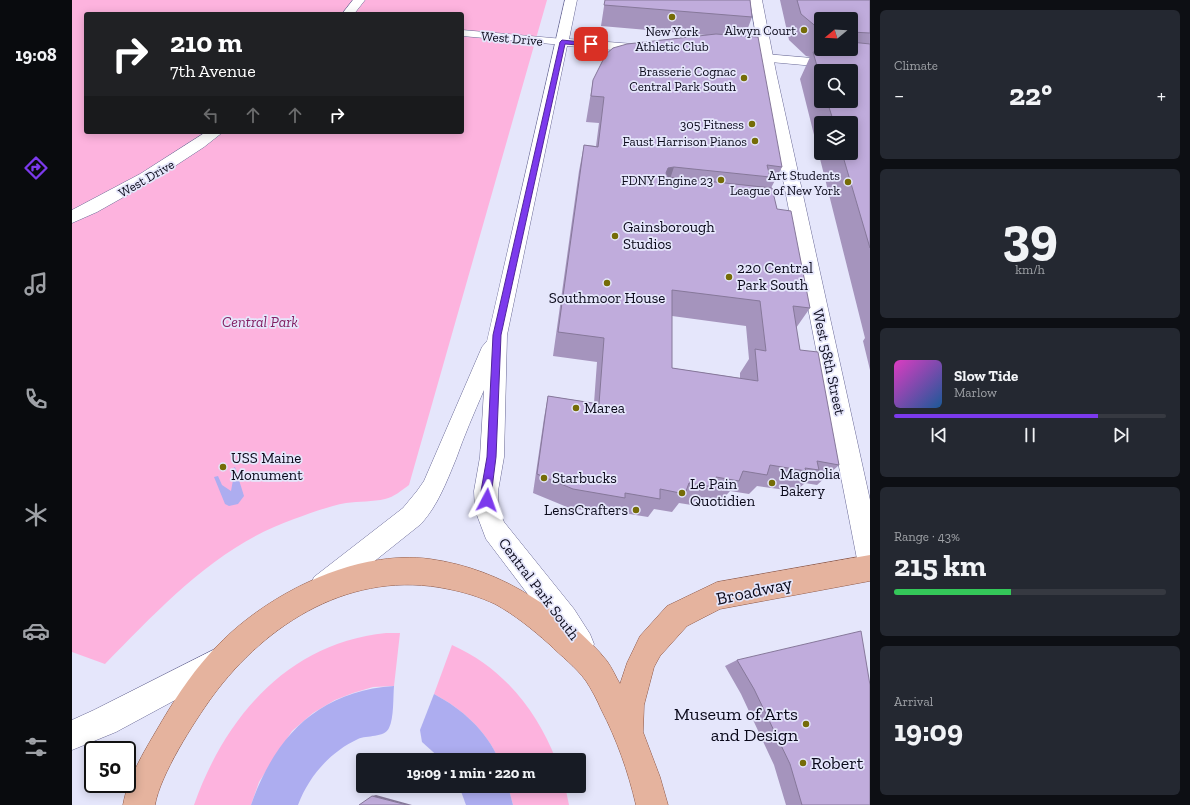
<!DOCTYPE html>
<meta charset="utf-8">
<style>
body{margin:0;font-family:"Zilla Slab",serif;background:#242831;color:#f1f3f6;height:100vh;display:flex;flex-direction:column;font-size:15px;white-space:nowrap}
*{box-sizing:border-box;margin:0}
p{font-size:13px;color:#9ea1a6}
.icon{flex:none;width:22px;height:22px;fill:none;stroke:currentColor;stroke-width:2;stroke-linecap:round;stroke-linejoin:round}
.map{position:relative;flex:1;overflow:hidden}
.sheet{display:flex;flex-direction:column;gap:10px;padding:10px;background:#0d0f14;width:320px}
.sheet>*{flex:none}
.banner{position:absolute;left:12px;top:12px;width:380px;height:122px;border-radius:4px;box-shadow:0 2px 10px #0003;background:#202124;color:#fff;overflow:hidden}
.needle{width:26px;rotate:252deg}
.buttons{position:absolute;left:742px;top:12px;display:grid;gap:8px}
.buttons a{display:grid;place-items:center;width:44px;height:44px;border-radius:4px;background:#171b24;box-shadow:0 2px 10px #0003;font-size:20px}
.speed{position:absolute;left:12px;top:741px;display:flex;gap:8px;font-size:20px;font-weight:700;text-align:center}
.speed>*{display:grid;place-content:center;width:52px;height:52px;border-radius:50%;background:#171b24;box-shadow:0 2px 10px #0003;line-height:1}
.speed .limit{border:2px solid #111;border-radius:6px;background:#fff;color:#111}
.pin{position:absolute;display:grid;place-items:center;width:34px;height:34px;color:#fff;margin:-17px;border-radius:8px;box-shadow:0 2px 6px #0006}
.me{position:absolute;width:44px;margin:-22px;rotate:4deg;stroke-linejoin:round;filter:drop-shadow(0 0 3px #0008)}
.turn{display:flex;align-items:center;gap:14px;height:84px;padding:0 20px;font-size:18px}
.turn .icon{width:52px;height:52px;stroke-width:2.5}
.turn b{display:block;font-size:28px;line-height:34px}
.lanes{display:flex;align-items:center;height:38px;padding:0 20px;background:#0003;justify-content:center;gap:20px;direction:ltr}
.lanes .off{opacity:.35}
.big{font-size:30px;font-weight:700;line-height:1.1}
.sheet .card{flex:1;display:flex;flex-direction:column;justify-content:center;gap:6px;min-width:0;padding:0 14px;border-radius:6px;background:#242831}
.sheet .dial{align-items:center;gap:0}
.dial b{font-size:52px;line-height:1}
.song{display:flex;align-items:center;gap:12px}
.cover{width:48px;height:48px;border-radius:6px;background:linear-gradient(135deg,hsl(310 70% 55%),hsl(210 70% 35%))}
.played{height:4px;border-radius:2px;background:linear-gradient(90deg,#7c3aed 75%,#363941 75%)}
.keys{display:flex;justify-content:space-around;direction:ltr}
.heat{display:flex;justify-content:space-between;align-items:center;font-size:22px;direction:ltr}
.charge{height:6px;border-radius:3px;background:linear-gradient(90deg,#34c759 43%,#363941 0)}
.trip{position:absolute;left:284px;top:753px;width:230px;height:40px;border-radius:4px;background:#171b24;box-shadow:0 2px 10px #0003;font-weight:700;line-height:40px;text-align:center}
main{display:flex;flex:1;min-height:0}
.tabs{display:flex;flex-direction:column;width:72px;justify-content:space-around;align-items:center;background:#090b0e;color:#9ea1a6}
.tabs .icon{width:28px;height:28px}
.tabs .active{color:#7c3aed}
.tabs b{font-size:18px;color:#f1f3f6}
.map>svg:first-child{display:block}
.green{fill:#fdb3de;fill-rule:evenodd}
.water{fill:#adadf0}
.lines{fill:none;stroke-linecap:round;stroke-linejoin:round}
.service-casing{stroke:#696996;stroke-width:1}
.pedestrian-casing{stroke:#696996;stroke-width:1}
.minor-casing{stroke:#696996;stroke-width:1}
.secondary-casing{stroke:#696996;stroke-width:1}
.primary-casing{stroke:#8d5746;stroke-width:1}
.service{fill:#fff;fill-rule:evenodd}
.pedestrian{fill:#fff;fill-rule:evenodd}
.minor{fill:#fff;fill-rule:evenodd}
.secondary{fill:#fff;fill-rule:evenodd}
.primary{fill:#e5b39e;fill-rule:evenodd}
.wall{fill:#a594bd;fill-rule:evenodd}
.shaded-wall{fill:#86789a}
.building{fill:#c0acdc;stroke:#86789a;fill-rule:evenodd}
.route{fill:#7c3aed;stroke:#51269a}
.poi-dot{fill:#756c07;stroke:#e5e6fb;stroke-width:1.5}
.labels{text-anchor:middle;stroke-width:3.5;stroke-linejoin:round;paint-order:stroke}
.far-poi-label{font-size:13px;fill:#0a091a;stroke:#e5e6fb;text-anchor:end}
.far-street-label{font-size:13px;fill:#0a091a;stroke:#e5e6fb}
.poi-label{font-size:15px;fill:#0a091a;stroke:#e5e6fb;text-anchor:start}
.park-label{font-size:15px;font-style:italic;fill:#832063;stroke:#e5e6fb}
.street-label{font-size:15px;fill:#0a091a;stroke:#e5e6fb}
.near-street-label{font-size:18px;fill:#0a091a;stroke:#e5e6fb}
.near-poi-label{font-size:18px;fill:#0a091a;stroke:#e5e6fb;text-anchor:end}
</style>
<main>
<nav class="tabs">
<b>19:08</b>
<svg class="icon active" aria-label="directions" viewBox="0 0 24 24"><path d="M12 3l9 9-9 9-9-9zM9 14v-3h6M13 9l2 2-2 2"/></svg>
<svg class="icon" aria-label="music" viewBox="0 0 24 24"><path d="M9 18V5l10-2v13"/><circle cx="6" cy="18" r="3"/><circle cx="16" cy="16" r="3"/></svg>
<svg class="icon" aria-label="phone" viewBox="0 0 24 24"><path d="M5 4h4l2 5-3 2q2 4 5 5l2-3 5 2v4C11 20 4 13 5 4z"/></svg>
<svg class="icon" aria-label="climate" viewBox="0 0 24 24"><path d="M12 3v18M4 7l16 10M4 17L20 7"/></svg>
<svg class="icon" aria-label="car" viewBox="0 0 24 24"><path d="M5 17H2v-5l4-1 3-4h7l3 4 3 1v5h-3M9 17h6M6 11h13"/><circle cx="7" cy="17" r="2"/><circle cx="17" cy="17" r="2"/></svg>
<svg class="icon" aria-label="filters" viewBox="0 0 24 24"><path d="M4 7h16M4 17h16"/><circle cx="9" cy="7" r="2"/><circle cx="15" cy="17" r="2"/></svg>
</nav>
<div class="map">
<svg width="798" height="805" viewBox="0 0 798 805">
<rect width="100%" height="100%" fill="#e5e6fb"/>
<g class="green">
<path d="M0 0H475L337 485C330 490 322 497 313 499 301 502 287 501 274 503 257 506 239 513 222 519 145 546 89 607 33 664L0 652ZM14 14H390V132H14Z"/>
<path d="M314 633H328L322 686 301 687 281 693 263 700 241 713 220 731 187 782 179 805H122C153 717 216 643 314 633Z"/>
<path d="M380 645C430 667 465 710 484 760H427C414 730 390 709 362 694Z"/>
<path d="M436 786H493L497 805H441Z"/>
</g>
<g class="water">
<path d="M163 467 172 496 166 504 157 506 153 504 142 477 146 476 150 485 159 491 161 480 158 470Z"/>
<path d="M322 686C321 697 322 718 317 728 312 738 295 735 286 739 258 752 237 776 226 805H179C203 736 247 691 322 686Z"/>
<path d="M362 694C390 709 414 730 427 760H370L350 742 348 730Z"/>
<path d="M387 786H436L441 805H394Z"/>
</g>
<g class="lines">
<defs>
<path id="service" d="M390 30 491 39 496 42 491 45 390 36Z"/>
<g id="pedestrian">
<path d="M281 0H293L282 14H270Z"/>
<path d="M134 132H151L132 147 80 181 25 212 0 223V210L68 174Z"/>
</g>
<path id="minor" d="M678 0H690L704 72 798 500V572L789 568 785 559 690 72Z"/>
<g id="secondary">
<path d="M493 0H505L497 39 575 45 580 46 581 49 580 52 575 53 495 46 435 335 432 457 426 491 427 510 432 522 502 609 518 634 522 644 518 654 508 658 498 654 482 629 414 539 403 510 402 491 408 457 412 390C402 413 392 436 384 459 374 483 366 505 349 524L260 595 251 599 242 595 238 586 242 577 331 508 345 491 352 481 410 347 415 341Z"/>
<path d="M659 51 798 63V71L654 58 653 55 654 52Z"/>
<path d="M147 647 157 651 161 661 157 671 44 732 0 750V720L22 710Z"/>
</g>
<path id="primary" d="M798 555V581L648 609 615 626 588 656 582 667 572 705 571 732 588 777 596 805H564C556 771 545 740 529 709 525 700 520 690 514 681 504 667 489 656 477 644 460 629 443 615 423 604 408 597 392 592 376 589 281 569 195 622 140 697 122 722 88 775 83 805H51C56 776 75 747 90 721 106 694 124 667 147 644 197 593 285 549 358 559 394 564 429 577 460 597 485 612 517 638 535 661 540 668 544 677 548 684L555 663 568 636 595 606 645 582Z"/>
</defs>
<use href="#service" class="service-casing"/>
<use href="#pedestrian" class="pedestrian-casing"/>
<use href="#minor" class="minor-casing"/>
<use href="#secondary" class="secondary-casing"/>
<use href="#primary" class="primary-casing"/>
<use href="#service" class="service"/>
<use href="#pedestrian" class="pedestrian"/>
<use href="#minor" class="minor"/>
<use href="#secondary" class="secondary"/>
<use href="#primary" class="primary"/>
</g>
<g class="wall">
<path d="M533 0H678L680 17 673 36 710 167 699 188 705 209 738 308 724 328 728 350 767 465 745 485 733 483 725 490 716 488 714 490 685 486 677 494 658 491 650 500 633 497 626 506 607 503 600 512 582 509 576 517 545 512 543 516 495 507 461 493 472 418 476 396 522 403 525 362 481 356 507 171 512 145 524 146 527 123 514 122 521 80 634 35 529 26ZM600 316 674 326 677 359 668 373V378L600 368Z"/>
<path d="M708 0H798V370L791 341 793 338 728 79 738 57 734 56 717 40ZM749 19H779V49H749ZM749 71 779 101H749ZM749 123H779V153H749Z"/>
<path d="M665 660 798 805H714L702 765 669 694 653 666Z"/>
</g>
<g class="shaded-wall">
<path d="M602 167 593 194 594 173 596 168Z"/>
<path d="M304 795 340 805H335L300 796Z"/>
</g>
<g class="building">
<path d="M533 0H678L680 17 532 5Z"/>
<path d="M725 0H798V33L779 32V19H749V29H747L729 14Z"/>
<path d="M644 34 686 37 710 167 695 165 698 177 602 167 596 168 594 173 596 177 700 188 705 209 719 211 738 308 721 306 728 350 746 352 767 465 745 461 747 470 733 468 734 471 698 465 695 475 671 471 667 481 644 477 641 487 617 483 613 494 588 489V499L553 493V498L501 489 465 474 476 396 527 404 532 338 486 332 512 145 526 147 532 97 519 96 521 80 534 54 541 48 555 44ZM600 290 688 301 694 351 683 349 686 381 600 368Z"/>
<path d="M779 42 798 44V248L770 153H779V123H762L755 101H779V71H749V80L741 52 776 54 770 49H779Z"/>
<path d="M789 631 798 685V805H730L718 764 682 689 665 660Z"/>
<path d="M300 796 335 805H287Z"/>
</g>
<path class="route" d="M490 40 519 43 522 44 519 46 493 44 429 335 424 457 418 504 415 505 411 504 409 491 415 457 421 335 488 42Z"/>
<g class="poi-dot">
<circle cx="600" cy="17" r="4"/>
<circle cx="732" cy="30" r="4"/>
<circle cx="672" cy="78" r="4"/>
<circle cx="680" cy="124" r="4"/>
<circle cx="683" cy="141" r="4"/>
<circle cx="649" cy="180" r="4"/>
<circle cx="776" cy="182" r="4"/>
<circle cx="543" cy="236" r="4"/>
<circle cx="657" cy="277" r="4"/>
<circle cx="535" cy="283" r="4"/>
<circle cx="504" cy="408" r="4"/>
<circle cx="151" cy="467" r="4"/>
<circle cx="472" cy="478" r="4"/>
<circle cx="700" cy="483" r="4"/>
<circle cx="610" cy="493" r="4"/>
<circle cx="564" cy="510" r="4"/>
<circle cx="734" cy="724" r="4"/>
<circle cx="731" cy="763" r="4"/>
</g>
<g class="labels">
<g class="far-poi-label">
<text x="724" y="35">Alwyn Court</text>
<text x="600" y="36" text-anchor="middle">New York<tspan x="600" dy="15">Athletic Club</tspan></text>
<text x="664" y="76">Brasserie Cognac<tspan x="664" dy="15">Central Park South</tspan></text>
<text x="672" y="129">305 Fitness</text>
<text x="675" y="146">Faust Harrison Pianos</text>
<text x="768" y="180">Art Students<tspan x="768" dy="15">League of New York</tspan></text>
<text x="641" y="185">FDNY Engine 23</text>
</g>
<g class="far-street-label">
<text transform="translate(440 38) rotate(5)" y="5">West Drive</text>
<text transform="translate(74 178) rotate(-30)" y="5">West Drive</text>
</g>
<g class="poi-label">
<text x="551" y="232">Gainsborough<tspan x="551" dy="17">Studios</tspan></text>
<text x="665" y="273">220 Central<tspan x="665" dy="17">Park South</tspan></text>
<text x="535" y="303" text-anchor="middle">Southmoor House</text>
<text x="512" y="413">Marea</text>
<text x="159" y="463">USS Maine<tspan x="159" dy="17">Monument</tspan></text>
<text x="708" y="479">Magnolia<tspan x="708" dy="17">Bakery</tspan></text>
<text x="480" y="483">Starbucks</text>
<text x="618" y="489">Le Pain<tspan x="618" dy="17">Quotidien</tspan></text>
<text x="556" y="515" text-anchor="end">LensCrafters</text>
</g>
<g class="park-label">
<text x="188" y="327">Central Park</text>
</g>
<g class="street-label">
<text transform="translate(757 362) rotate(78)" y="5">West 58th Street</text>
<text transform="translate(467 589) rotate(53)" y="5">Central Park South</text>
</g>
<g class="near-street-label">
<text transform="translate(682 591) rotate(-12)" y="6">Broadway</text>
</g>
<g class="near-poi-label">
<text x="726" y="720">Museum of Arts<tspan x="726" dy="21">and Design</tspan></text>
<text x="739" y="769" text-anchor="start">Robert</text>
</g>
</g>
</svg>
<div class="buttons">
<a><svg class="needle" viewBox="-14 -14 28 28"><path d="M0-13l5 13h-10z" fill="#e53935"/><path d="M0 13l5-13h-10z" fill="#9ea1a6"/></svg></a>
<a><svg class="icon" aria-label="search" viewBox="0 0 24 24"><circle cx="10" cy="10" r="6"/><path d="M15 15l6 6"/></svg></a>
<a><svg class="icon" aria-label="layers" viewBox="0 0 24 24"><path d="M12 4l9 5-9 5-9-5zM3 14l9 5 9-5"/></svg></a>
</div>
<div class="speed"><div class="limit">50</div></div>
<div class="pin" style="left:519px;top:44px;background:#d93025"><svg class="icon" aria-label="arrive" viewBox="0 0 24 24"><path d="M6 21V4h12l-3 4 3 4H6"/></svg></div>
<svg class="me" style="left:415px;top:500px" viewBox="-20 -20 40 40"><path d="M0-17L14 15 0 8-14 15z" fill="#7c3aed" stroke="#fff" stroke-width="4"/></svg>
<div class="trip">19:09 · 1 min · 220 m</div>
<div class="banner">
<div class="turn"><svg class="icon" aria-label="right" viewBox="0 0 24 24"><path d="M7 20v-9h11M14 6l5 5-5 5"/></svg><div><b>210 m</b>7th Avenue</div></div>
<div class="lanes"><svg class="icon off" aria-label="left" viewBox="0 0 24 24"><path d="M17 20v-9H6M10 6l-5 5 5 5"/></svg><svg class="icon off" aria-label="ahead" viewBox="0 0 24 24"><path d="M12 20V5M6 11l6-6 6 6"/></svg><svg class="icon off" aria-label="ahead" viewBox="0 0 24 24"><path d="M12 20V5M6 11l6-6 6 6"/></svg><svg class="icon" aria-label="right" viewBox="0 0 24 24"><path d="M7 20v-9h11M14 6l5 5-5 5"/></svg></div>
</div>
</div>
<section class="sheet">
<div class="card"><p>Climate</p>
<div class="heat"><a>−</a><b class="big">22°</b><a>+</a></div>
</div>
<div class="card dial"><b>39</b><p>km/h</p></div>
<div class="card">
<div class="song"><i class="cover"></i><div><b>Slow Tide</b><p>Marlow</p></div></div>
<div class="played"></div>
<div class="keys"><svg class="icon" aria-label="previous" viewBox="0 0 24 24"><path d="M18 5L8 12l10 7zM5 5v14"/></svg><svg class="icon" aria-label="pause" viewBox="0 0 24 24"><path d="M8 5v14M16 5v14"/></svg><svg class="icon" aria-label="next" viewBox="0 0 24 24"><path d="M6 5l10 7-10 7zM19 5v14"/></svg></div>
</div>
<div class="card"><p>Range · 43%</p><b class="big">215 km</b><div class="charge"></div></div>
<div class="card"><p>Arrival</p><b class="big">19:09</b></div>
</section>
</main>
